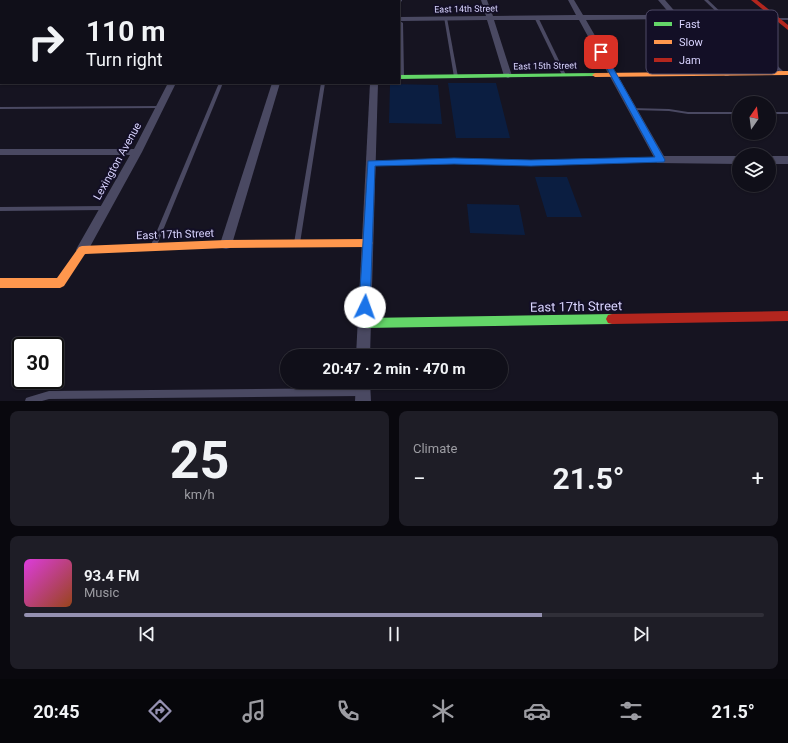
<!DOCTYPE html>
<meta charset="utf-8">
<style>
body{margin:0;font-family:Roboto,sans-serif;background:#1e1d26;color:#f1f3f6;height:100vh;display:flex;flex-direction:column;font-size:15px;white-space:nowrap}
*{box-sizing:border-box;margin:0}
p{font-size:13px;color:#9c9ca2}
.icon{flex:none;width:22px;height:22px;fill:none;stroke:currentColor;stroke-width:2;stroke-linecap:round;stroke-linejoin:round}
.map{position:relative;height:401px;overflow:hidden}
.sheet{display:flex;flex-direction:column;gap:10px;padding:10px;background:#09080e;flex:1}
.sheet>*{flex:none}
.guide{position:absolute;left:0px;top:0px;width:400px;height:84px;box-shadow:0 1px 3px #0004,0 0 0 1px #302f38;background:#100f19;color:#f1f3f6;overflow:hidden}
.needle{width:26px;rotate:14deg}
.controls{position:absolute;left:732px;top:96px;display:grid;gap:8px}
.controls a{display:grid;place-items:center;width:44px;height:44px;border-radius:50%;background:#100f19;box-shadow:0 1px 3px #0004,0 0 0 1px #302f38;font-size:20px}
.speed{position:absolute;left:12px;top:337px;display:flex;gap:8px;font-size:20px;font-weight:700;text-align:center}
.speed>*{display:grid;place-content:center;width:52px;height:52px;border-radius:50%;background:#100f19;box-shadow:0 1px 3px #0004,0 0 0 1px #302f38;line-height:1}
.speed .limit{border:2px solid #111;border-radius:6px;background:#fff;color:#111}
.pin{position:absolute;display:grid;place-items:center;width:34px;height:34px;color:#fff;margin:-17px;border-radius:8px;box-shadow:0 2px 6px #0006}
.me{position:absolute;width:44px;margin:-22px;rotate:3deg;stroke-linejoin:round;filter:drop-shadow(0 0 3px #0008)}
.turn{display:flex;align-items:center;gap:14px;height:84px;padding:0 20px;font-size:18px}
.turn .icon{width:52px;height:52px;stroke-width:2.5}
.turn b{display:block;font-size:28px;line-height:34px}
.big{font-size:30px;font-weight:700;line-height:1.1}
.sheet .widget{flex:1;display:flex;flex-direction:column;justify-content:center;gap:6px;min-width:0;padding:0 14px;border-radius:8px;background:#1e1d26}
.sheet .dial{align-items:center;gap:0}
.dial b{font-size:52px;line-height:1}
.song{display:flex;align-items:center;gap:12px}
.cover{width:48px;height:48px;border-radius:6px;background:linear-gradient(135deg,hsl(300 70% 55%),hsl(20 70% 35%))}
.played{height:4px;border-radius:2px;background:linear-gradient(90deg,#9591b1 70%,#302f38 70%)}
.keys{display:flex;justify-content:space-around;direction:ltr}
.heat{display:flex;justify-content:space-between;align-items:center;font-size:22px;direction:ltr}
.sheet .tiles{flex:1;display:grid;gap:10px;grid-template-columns:1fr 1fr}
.widget:last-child{grid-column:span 2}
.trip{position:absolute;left:280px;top:349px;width:228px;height:40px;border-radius:20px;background:#100f19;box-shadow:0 1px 3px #0004,0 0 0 1px #302f38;font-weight:700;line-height:40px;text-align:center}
.menu{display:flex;height:64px;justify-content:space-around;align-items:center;background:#06060a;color:#9c9ca2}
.menu .icon{width:28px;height:28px}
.menu .active{color:#9591b1}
.menu b{font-size:18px;color:#f1f3f6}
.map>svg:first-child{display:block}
.water{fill:#0b1e41}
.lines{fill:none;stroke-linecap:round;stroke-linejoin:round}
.lane{fill:#4a4962;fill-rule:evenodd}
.street{fill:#4a4962;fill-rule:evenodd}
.fast{fill:#63d668;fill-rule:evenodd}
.slow{fill:#ff974d;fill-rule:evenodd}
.jam{fill:#b3261e;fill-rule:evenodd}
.route{fill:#1a73e8;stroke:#114b97}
.labels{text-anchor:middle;stroke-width:4;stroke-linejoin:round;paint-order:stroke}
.far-street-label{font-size:9px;fill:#d9d4ff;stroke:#130f26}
.street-label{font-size:11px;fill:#d9d4ff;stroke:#130f26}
.near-street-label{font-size:13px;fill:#d9d4ff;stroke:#130f26}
.key{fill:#130f26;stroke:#4e4a67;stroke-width:1}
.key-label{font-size:11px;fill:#d9d4ff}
</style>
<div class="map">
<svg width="788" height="401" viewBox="0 0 788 401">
<rect width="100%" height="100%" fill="#161421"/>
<g class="water">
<path d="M448 83H496L510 138H456Z"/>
<path d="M390 84 438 85 442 124 389 123Z"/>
<path d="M535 177H567L582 217H547Z"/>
<path d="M467 204 519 205 525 235 470 233Z"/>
</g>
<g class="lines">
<g class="lane">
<path d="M704 0H708L784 72V74H782Z"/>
<path d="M535 16 538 17 566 75 565 76H563L562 75 534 17Z"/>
<path d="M444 17 447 18 458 77 456 78 454 77Z"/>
<rect x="777" y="18" width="11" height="2"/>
<path d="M219 83H223L157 245 156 247H152L151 245Z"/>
<path d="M321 83H325L300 243 299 245H295L294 243Z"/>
<path d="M160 106H162V108L0 109V107Z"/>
<path d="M631 108 669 109 688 112H739V114H688L669 111 633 110H631Z"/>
<rect x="769" y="112" width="19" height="2"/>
<path d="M661 158 664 160 661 162 531 165 454 163 371 165 368 163 371 161 454 159 531 161Z"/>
<path d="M105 206H107L108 208 107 210H105L0 211V207Z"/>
<path d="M361 388 364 389 365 392 364 395 361 396 49 399 42 401H25L26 398 29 397 49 391Z"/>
</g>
<g class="street">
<path d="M4 0H11L4 1Z"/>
<path d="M98 0H105L98 1Z"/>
<rect x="199" y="0" width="6" height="1"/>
<path d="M298 0H305L298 1Z"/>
<path d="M396 0H402V1L399 3V1Z"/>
<path d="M481 0H487L493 16 576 15 568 0H574L583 15H671L658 0H665L678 15H775L777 16 773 18 682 19 731 72 732 74 728 76H725L674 19 586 20 664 156H739V164L657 163 579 20H494L512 76 508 78 504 76 487 20 400 21 403 23 404 77 399 79V17L486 16Z"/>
<path d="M0 4H1L0 9Z"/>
<rect x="0" y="14" width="1" height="4"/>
<rect x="0" y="69" width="1" height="4"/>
<path d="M168 83H176L142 152 86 254 82 255 78 254 76 250 78 246 130 155H0V149H134Z"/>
<path d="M272 83H280L232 244 230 248 226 249 222 248 220 244Z"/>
<path d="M370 83H378L370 356H356Z"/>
<rect x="769" y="156" width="19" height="8"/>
<path d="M356 382H370L371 401H355Z"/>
</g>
<g class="fast">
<path d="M595 73 597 74V76L399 79V75Z"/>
<path d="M612 314 616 315 618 319 616 323 612 324 364 328 360 327 358 323 360 319 364 318Z"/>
</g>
<g class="slow">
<path d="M788 71V75L595 77 592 75 595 73Z"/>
<path d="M368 239 371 240 373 243 371 246 368 247 226 248 85 254 64 286 60 288H0V278H57L79 247 82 246 226 240Z"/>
</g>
<g class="jam">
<path d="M751 0H757L788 25V30Z"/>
<path d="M788 311V321L612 324 608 323 606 319 608 315 612 314Z"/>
</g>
</g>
<path class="route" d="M599 50 604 52 665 160 664 162 531 166 454 164 375 166 370 307 369 311 365 312 361 311 359 307 368 161 454 158 531 160 655 157 598 52Z"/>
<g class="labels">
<g class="far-street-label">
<text transform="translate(466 9) rotate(-1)" y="3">East 14th Street</text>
<text transform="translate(545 66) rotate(-1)" y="3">East 15th Street</text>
</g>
<g class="street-label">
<text transform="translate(117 161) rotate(-61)" y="4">Lexington Avenue</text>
<text transform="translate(175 234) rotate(-2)" y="4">East 17th Street</text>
</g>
<g class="near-street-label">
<text transform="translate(576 306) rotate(-1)" y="5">East 17th Street</text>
</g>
</g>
<rect x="646" y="10" width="132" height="64" rx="6" class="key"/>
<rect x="654" y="22" width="18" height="4" fill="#63d668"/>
<rect x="654" y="40" width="18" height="4" fill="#ff974d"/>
<rect x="654" y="58" width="18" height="4" fill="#b3261e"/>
<g class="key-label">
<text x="679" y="28">Fast</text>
<text x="679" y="46">Slow</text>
<text x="679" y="64">Jam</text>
</g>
</svg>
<div class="controls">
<a><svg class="needle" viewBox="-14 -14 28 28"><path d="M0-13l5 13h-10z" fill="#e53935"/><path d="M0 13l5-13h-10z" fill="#9c9ca2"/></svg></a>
<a><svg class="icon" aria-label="layers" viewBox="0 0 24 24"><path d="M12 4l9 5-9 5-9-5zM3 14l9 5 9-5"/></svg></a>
</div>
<div class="speed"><div class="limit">30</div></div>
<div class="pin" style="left:601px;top:52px;background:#d93025"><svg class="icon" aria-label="arrive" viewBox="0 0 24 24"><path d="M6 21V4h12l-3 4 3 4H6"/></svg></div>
<svg class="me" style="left:365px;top:307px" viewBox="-20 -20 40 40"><circle r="19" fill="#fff"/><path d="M0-13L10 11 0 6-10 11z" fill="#1a73e8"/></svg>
<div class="trip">20:47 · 2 min · 470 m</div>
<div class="guide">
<div class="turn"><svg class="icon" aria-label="right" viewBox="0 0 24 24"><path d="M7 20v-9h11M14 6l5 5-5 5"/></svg><div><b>110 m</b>Turn right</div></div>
</div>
</div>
<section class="sheet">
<div class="tiles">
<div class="widget dial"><b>25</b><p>km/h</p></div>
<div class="widget"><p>Climate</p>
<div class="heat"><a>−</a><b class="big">21.5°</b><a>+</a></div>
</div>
<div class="widget">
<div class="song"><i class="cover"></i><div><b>93.4 FM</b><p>Music</p></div></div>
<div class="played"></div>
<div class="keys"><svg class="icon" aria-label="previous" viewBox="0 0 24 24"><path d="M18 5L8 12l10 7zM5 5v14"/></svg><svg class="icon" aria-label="pause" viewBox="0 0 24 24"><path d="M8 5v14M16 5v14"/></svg><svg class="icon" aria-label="next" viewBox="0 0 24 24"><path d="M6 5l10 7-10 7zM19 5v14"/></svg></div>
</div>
</div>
</section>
<nav class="menu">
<b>20:45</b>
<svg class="icon active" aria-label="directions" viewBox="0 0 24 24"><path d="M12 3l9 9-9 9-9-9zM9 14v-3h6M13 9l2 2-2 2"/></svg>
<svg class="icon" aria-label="music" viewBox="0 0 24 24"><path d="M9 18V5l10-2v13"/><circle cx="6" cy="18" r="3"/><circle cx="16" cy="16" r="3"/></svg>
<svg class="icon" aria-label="phone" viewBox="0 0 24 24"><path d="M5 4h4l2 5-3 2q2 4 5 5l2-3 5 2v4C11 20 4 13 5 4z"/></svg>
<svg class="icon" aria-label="climate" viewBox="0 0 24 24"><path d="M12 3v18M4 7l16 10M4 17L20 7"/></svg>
<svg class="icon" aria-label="car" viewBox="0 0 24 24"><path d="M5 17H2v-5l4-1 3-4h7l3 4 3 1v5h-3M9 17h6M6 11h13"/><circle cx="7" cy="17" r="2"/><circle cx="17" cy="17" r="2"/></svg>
<svg class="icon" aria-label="filters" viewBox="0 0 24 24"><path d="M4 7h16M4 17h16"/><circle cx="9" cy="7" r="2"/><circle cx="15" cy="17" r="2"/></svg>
<b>21.5°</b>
</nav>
